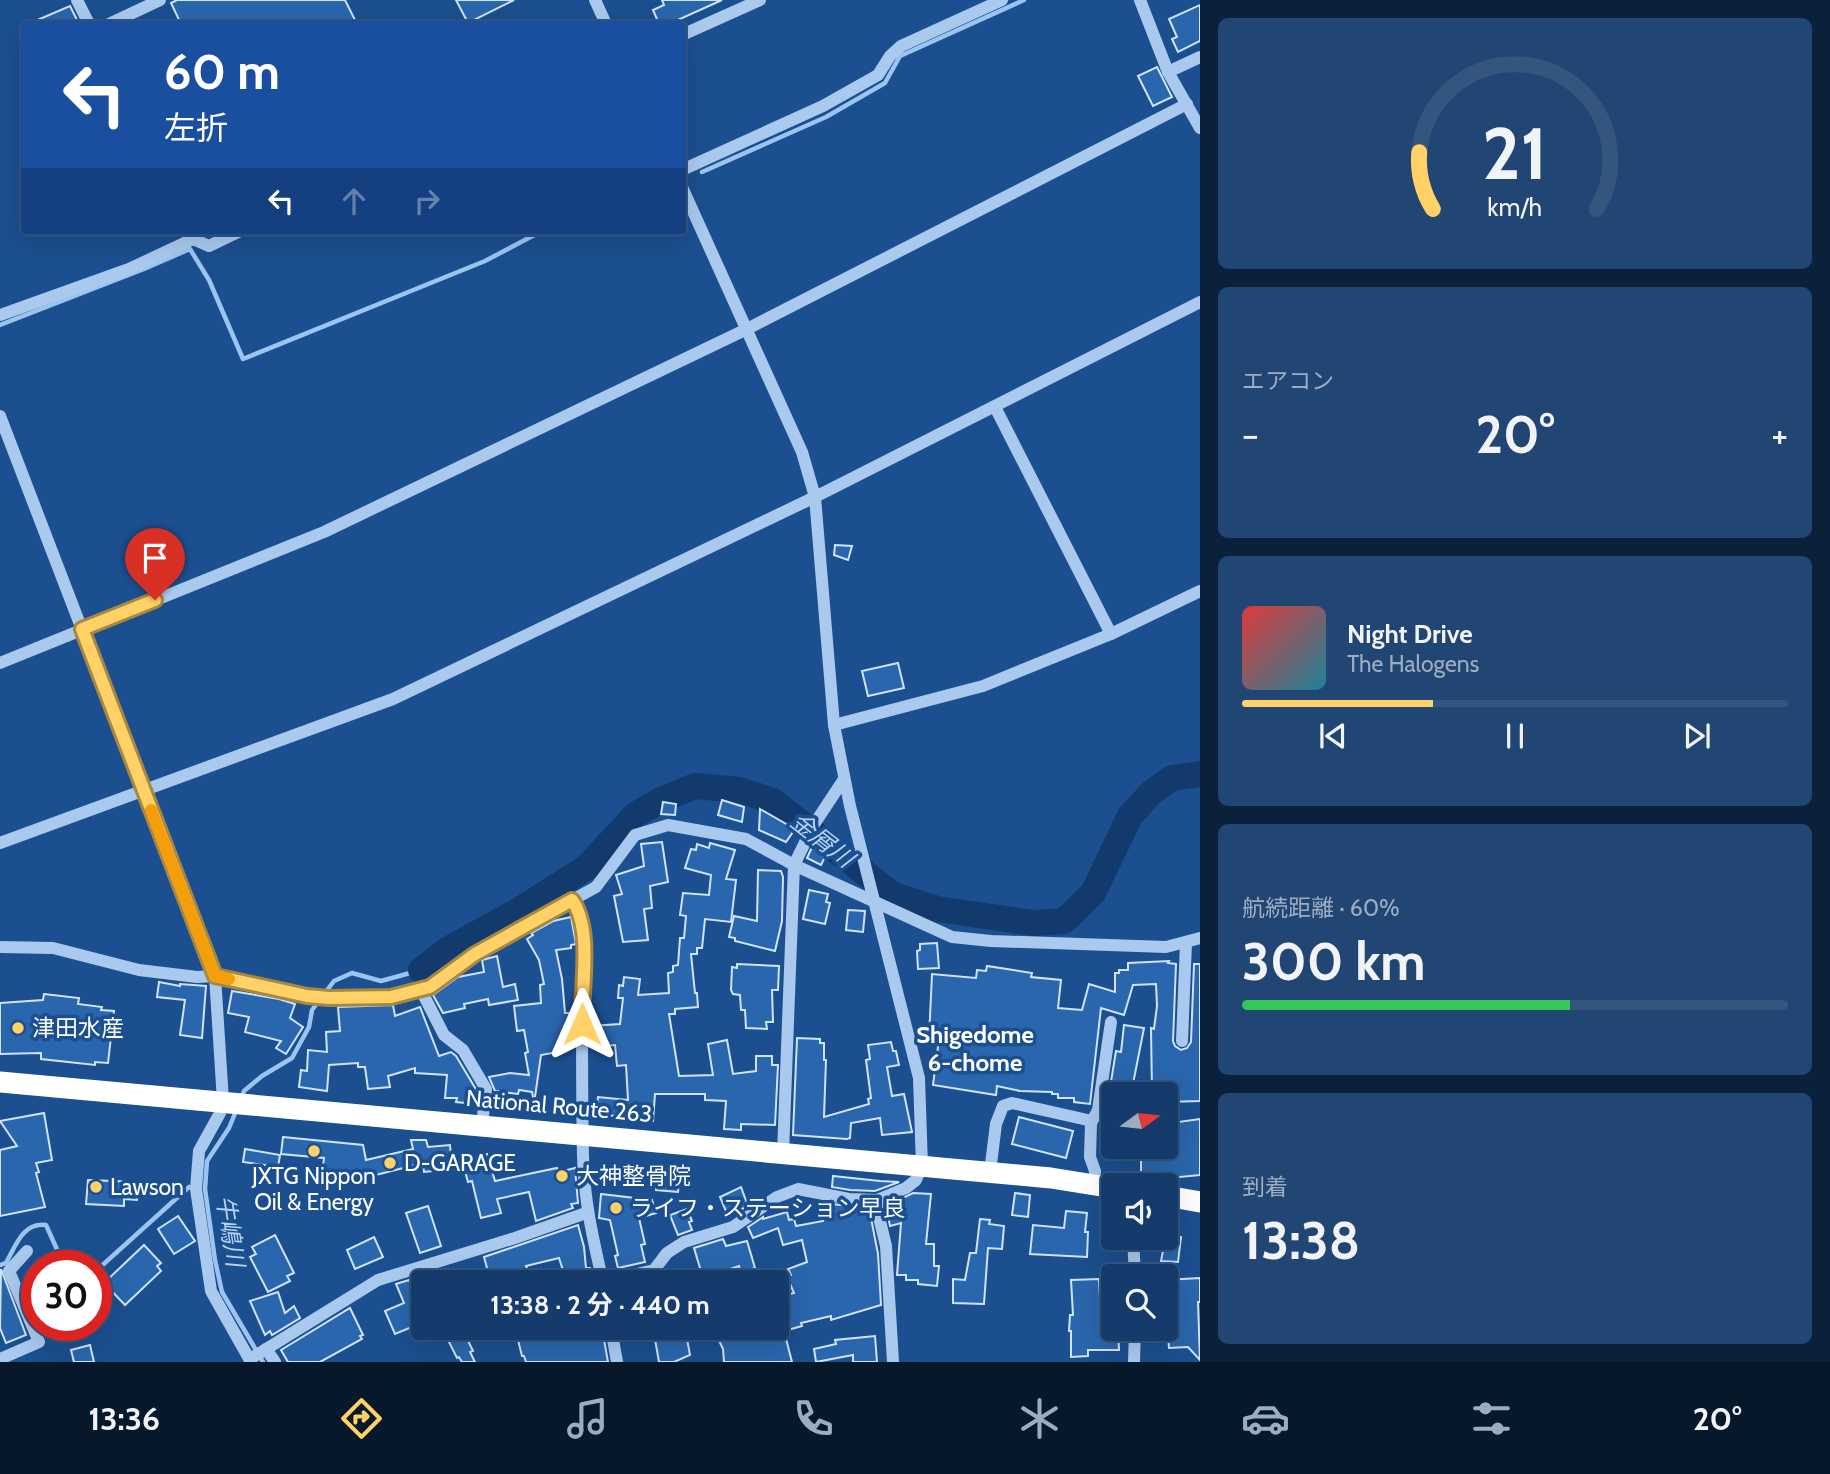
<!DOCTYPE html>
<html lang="ja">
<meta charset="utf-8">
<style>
body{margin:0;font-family:Cabin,"Noto Sans JP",sans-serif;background:#214673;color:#f1f3f6;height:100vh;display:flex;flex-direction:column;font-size:26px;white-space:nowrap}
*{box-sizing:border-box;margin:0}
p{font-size:23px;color:#9dadc1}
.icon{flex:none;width:38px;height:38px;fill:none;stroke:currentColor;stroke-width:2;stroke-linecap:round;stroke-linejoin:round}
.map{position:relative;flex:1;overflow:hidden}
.sheet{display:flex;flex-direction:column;gap:18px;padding:18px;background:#0b203b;width:630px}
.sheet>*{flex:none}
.banner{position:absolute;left:21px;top:21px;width:665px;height:214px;border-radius:7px;box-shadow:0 7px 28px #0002,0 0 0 2px #33557e;background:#1a4fa0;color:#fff;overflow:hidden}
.needle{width:46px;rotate:75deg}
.controls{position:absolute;left:1101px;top:1082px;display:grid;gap:14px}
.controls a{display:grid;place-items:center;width:77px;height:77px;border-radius:7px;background:#143b6b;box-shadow:0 7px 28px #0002,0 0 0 2px #33557e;font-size:35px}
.speed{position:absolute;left:21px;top:1250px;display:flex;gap:14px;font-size:35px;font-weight:700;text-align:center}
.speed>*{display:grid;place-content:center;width:91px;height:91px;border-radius:50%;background:#143b6b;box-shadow:0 7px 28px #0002,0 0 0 2px #33557e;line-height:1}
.speed .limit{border:10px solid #d22;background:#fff;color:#111}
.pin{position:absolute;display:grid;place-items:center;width:60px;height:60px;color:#fff;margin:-72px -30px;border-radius:50% 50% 50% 0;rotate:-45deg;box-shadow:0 0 7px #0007}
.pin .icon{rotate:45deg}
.me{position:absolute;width:77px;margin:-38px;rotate:0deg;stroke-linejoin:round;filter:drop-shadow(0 0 5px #0008)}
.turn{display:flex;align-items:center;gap:24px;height:147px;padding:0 28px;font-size:32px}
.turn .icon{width:91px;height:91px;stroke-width:2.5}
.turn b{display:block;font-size:49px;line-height:60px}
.lanes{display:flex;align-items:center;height:66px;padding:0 28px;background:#0003;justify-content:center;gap:35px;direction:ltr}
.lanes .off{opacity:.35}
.big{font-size:52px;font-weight:700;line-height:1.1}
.sheet .widget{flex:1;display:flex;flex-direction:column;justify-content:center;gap:10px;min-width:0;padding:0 24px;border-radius:10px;background:#214673}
.sheet .dial{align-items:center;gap:0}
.dial svg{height:182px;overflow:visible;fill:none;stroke:#33557e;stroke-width:7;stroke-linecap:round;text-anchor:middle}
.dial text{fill:#f1f3f6;stroke:none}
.song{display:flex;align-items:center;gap:21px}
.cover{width:84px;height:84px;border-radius:10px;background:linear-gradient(135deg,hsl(0 70% 55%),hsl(190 70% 35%))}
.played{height:7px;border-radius:4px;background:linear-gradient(90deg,#ffd166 35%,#33557e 35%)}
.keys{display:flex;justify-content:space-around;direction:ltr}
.heat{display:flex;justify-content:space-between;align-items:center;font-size:38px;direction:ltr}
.charge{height:10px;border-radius:5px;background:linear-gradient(90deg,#34c759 60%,#33557e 0)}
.trip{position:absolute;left:411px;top:1270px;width:378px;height:70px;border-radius:7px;background:#143b6b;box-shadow:0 7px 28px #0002,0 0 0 2px #33557e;font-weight:700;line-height:70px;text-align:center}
.tabs{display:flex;height:112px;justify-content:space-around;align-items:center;background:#08182b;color:#9dadc1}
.tabs .icon{width:49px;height:49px}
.tabs .on{color:#ffd166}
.tabs b{font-size:32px;color:#f1f3f6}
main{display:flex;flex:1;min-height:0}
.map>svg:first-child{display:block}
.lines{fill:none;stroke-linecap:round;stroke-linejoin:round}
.stream{stroke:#9cc4f0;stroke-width:4.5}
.river{stroke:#123a6d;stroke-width:26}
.building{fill:#2a66ad;stroke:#cfe3fa;stroke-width:2}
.minor{stroke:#a9c9ee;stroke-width:12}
.highway{stroke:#fff;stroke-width:21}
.route-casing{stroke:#a68842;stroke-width:18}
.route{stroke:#ffd166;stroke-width:12}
.slow{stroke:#f59e0b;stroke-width:12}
.poi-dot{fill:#ffd166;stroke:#1b4f8f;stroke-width:2.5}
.labels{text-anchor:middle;stroke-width:7;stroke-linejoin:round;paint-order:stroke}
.poi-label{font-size:23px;fill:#fff;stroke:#1b4f8f;text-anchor:start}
.street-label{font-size:23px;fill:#fff;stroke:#1b4f8f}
.water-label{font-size:24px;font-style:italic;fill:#b5d3f5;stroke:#1b4f8f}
.neighbourhood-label{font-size:24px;font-weight:bold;fill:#fff;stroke:#1b4f8f}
</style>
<main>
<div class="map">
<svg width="1200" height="1362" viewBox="0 0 1200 1362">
<rect width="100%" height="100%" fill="#1b4f8f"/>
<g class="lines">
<g class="stream">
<path d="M702 172 826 117 885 83 900 56 1024 0"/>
<path d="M0 325 144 269 190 249 209 280 243 359 485 261 542 231"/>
<path d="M241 1099 244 1091 262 1076 292 1058 309 1027 312 1010 334 981 352 973 381 981 421 970"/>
<path d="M236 1111 229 1128 207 1161 205 1189 215 1260 222 1292 263 1362"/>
<path d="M0 1265 6 1263C16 1245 23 1222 46 1225L64 1265"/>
<path d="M96 1271 189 1187"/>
</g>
<path class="river" d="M421 970 447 950 518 911 587 867 635 815 661 800 695 786 740 790 773 801 893 895 937 909 1034 923 1064 921 1093 893 1130 816 1151 793 1172 778 1200 774"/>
</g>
<g class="building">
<path d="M177 0H345L357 24H181L171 3Z"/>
<path d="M456 0H514L468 23Z"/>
<path d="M662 0H722L669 24H659L653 10 664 5Z"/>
<path d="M1200 5V41L1178 52 1172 39 1177 37 1169 19Z"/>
<path d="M70 6 79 24H28Z"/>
<path d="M1157 67 1172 97 1153 106 1138 76Z"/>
<path d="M835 545 852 546 848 560 834 555Z"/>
<path d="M898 663 904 688 868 696 862 671Z"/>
<path d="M722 800 744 807 742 822 718 815Z"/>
<path d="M663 802 676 804 675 815 661 814Z"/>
<path d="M760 809 795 829 786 842 759 830Z"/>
<path d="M662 842 668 882 650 886 652 908 644 909 648 940 623 942 614 896 622 894 616 875 644 866 641 844Z"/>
<path d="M710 843 735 850 726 879 736 880 731 922 705 919 702 948H697V954H691L695 993H697L698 1007 675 1009V1014H669L679 1076 713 1075 708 1044 727 1040 733 1074 756 1071V1056H772V1065H778L775 1125 741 1124V1130L724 1129 726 1101 705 1100V1094H655L653 1121 615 1119V1116L596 1114 598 1097 628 1100 626 1065 617 1066 615 1045 594 1047 593 1043H591V1026L620 1024 623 998H618L619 985 623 986 624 977 640 979 638 995 669 993 668 973 673 972V966L678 965 680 938H684L686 916 680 915 683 893 709 895 711 875 685 868 691 849 696 850 697 844 709 848Z"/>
<path d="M813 845 827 853 821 865 807 858Z"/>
<path d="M758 870 781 871 783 877 782 921 775 951 735 941V938L729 937 734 916 757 921Z"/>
<path d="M809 890 828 894 826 902 830 903 825 924 803 919Z"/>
<path d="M848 910 865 911 863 932 846 930Z"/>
<path d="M571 917 576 944 571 945V948L556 950 562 979 565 1013H571L573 1044 562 1045 563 1051 541 1055 535 1097H533L532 1092 519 1090 518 1094 495 1091 489 1077 510 1073 529 1075 525 1053 528 1052 524 1030 517 1031 514 1006 541 1003 540 985 544 984 539 960 527 939 533 935 531 933 553 921Z"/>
<path d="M937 943 939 968 918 969 917 951 920 950V944Z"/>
<path d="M497 956 503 987 515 984 518 1000 489 1005 488 999 464 1004 465 1008 443 1013 433 995 458 977 484 972 482 960Z"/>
<path d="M1169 961 1168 963 1176 964 1173 1041 1175 1046 1181 1050 1187 1048 1191 1042 1194 964H1200V1101L1166 1102V1094H1152L1151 1028 1154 1029 1157 1006 1156 984 1133 985 1124 1015 1101 1008 1090 1104 1074 1102V1098H1058V1094H1052V1092L1020 1091 997 1086 996 1095 933 1085 939 1039 929 1038 932 974 976 978 977 970 986 971 987 966 1032 973 1031 977 1061 980 1058 1008 1082 1010 1089 984 1115 992V973H1119V970H1128V963Z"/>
<path d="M737 964 779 966 778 990H772L773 1022H766L767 1029 746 1028 745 1010H741L740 995 733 994 731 990 732 967 737 968Z"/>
<path d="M159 982 180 986V984L206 986 202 1038 180 1035 185 1000 157 997Z"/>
<path d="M232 991 279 999 295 1004 290 1018 303 1027 286 1054 276 1048 281 1041 245 1032 249 1017 228 1013Z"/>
<path d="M44 994 79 998 78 1004 102 1007 101 1010 114 1011 108 1063 95 1062V1065L41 1059V1053L0 1054V1003L43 1000Z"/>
<path d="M393 1005 395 1016 420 1007 439 1056 451 1052 456 1056 477 1091 476 1104 456 1102 457 1098H445L447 1075 415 1073V1068L388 1076 390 1087 368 1089 365 1067H358V1063L329 1065 327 1091 299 1087 301 1070 307 1071 308 1050 327 1052 326 1032 340 1031 338 1007Z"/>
<path d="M1124 1025 1144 1028 1131 1094 1113 1091V1107L1107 1106 1116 1051 1121 1052Z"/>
<path d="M797 1038 820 1039V1043H824V1060H826L824 1117 869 1104 868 1099 871 1098 866 1060 870 1059 868 1045 891 1042 893 1051H896L899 1065 887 1067 892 1096 904 1094 912 1132 882 1135 880 1118 851 1123 850 1138 847 1139 793 1135Z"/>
<path d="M44 1113 52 1160 36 1163 39 1172 36 1173 45 1207 0 1216V1150L17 1146 0 1121Z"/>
<path d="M1019 1117 1073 1131 1066 1158 1012 1144Z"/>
<path d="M1200 1119V1175L1170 1178V1172H1141V1153H1165V1147L1174 1146 1171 1123Z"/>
<path d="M283 1137 363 1145 366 1160 413 1149 411 1140H426L428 1147 450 1145 452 1169 424 1172 423 1163 364 1178 322 1175 324 1158 281 1154Z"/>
<path d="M245 1149 280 1155 278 1167 243 1162Z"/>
<path d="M487 1154 495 1181 557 1168 559 1172 575 1168 578 1203 571 1204 573 1208 536 1221 529 1192 497 1199 501 1213 481 1218 472 1181 468 1182 462 1161Z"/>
<path d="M658 1170 680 1173 678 1192 656 1190Z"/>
<path d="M833 1176 880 1181 899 1182 875 1191 850 1190 832 1187Z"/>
<path d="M88 1180 138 1182 137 1200 124 1199V1206L86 1204Z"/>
<path d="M741 1187 748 1206 728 1216 720 1197Z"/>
<path d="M913 1193 931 1194 926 1244H934V1266H939L937 1286 918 1284V1280H906V1275H897L901 1223 890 1226 886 1206Z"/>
<path d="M1015 1193 1030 1195 1028 1217 1012 1215Z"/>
<path d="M601 1194 652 1200 656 1213 639 1218 645 1244 641 1245 645 1262 618 1268 615 1256 618 1255 610 1220 599 1218Z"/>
<path d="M831 1204 869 1208 878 1254 881 1305 831 1320V1316L801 1323 802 1326 784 1331 792 1362H724L723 1349 713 1328H777V1317L781 1316 777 1297 794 1293 787 1277 791 1275 788 1269 807 1262 802 1240 783 1245 778 1228 753 1238 748 1227 763 1217V1219L787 1212 789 1220 794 1219 796 1226 823 1221 822 1211H826Z"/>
<path d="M428 1206 441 1246 420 1253 406 1213Z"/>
<path d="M687 1209 692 1221 689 1222 692 1230 678 1235 670 1215Z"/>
<path d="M1066 1211 1087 1213 1085 1232H1088L1087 1257 1030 1254 1033 1225 1064 1228Z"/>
<path d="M178 1216 195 1241 174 1254 158 1229Z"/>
<path d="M980 1219 990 1220 989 1224 1004 1226 1002 1249 988 1248 984 1304 953 1303V1279L965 1280 970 1253H976Z"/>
<path d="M578 1225 584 1247 586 1268H590L594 1283H567L559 1258 526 1266 533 1283H491L484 1257Z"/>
<path d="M275 1235 294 1273 287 1276 290 1281 268 1292 250 1257 256 1254 252 1247Z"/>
<path d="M1166 1235 1181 1237 1178 1262 1161 1261Z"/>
<path d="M374 1237 383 1257 355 1269 347 1250Z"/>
<path d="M723 1239 726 1246 747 1241 755 1268 751 1269 753 1281 742 1283 739 1266 703 1278 694 1248Z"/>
<path d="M144 1245 161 1263 157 1266 161 1271 125 1305 104 1283Z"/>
<path d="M1 1269 26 1335 6 1343 0 1328Z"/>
<path d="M1200 1278V1302H1198L1200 1360 1188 1347 1169 1348 1166 1307V1280Z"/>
<path d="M1099 1279 1101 1316H1113V1328H1118L1119 1350H1088V1356L1071 1357V1331H1069L1070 1315H1073L1071 1280Z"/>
<path d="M409 1280 411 1285 424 1281V1322L395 1334 385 1311 404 1303 396 1284Z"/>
<path d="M278 1292 285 1313 294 1306 300 1318 272 1335 270 1331 265 1335 250 1301Z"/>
<path d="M350 1308 363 1335 360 1336 362 1339 320 1362H288L281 1350Z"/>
<path d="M452 1328H462L473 1351 470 1352 475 1362H462L459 1357 457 1358 444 1332Z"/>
<path d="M515 1328H602L608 1362H526L524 1356H522Z"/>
<path d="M653 1328H685L690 1355 674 1362H659Z"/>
<path d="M875 1336 877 1362H853V1355L816 1362 814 1349 836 1344 835 1340Z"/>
<path d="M90 1345 94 1362H74L71 1350Z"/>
</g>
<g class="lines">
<g class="minor">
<path d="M77 0 89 24"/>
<path d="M595 0 606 24"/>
<path d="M1140 0 1168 72 1200 128"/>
<path d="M109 24 160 0"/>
<path d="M682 35 760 0"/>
<path d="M1168 72 1200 57"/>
<path d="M682 170 823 106 878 75 890 56 901 46 1002 0"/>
<path d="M682 187 802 452 815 497 834 725 850 806 919 1078 922 1166 916 1180 906 1188 877 1200 878 1213 886 1246 893 1362"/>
<path d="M189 231 193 239 209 246 240 231"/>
<path d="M0 315 129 269 193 239"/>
<path d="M995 407 1111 634"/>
<path d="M0 416 215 976 223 1101 220 1113 199 1151 196 1189 211 1291 251 1362"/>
<path d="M0 663 324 532 745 330 1187 104"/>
<path d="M834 725 983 686 1111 634 1200 591"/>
<path d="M0 843 393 699 815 497 1200 302"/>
<path d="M572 900C593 929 581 972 582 1005 582 1055 582 1106 583 1156 584 1200 593 1239 603 1283"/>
<path d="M0 947 53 948 139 970 197 977 215 976 307 996 329 998 391 997 430 987 475 954 596 887 635 835 668 825 746 839 794 865 952 937 991 941 1166 947 1200 938"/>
<path d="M421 990 444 1035 463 1050 486 1089 482 1125"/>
<path d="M1182 1041 1186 943"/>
<path d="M783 1153 794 865 813 826 844 779"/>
<path d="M990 1172 996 1124 1003 1106 1012 1103 1092 1121"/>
<path d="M1094 1184 1095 1171 1090 1157 1091 1123 1098 1110 1111 1022"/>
<path d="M1133 1237 1135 1276"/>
<path d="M603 1282 654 1270 667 1253 684 1242 733 1227 777 1197 798 1189 849 1199 877 1200"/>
<path d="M611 1328 617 1362"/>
<path d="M266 1349 275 1362"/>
<path d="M0 1359 39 1342 9 1271 27 1251"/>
<path d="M250 1359 378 1280 515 1238 586 1213"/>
<path d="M1134 1362 1135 1328"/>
</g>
<g class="highway">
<path d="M0 1082 1051 1178 1113 1188"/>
<path d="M1166 1196 1200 1202"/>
</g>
</g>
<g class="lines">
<defs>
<path id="route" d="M155 600 82 629 215 976 307 996 329 998 391 997 430 987 475 954 572 900C593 929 581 989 582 1024"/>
</defs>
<use href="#route" class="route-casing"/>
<use href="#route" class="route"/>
<path class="slow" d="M151 810 215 976 229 979"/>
</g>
<g class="poi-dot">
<circle cx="18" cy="1028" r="7"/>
<circle cx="314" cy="1151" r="7"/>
<circle cx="390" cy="1163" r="7"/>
<circle cx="562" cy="1176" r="7"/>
<circle cx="96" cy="1187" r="7"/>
<circle cx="616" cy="1208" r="7"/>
</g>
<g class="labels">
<g class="poi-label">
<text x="32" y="1036">津田水産</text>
<text x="404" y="1171">D-GARAGE</text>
<text x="314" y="1184" text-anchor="middle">JXTG Nippon<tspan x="314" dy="26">Oil &amp; Energy</tspan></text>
<text x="576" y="1184">大神整骨院</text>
<text x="110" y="1195">Lawson</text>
<text x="630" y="1216">ライフ・ステーション早良</text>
</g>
<g class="street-label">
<text transform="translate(559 1106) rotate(5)" y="8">National Route 263</text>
</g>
<g class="water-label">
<text transform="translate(822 840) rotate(38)" y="8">金屑川</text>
<text transform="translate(230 1231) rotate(81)" y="8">牛嶋川</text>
</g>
<g class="neighbourhood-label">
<text x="975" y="1043">Shigedome<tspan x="975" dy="28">6-chome</tspan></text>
</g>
</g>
</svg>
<div class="controls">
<a><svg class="needle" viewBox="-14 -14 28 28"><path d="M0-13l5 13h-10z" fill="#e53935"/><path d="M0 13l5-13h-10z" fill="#9dadc1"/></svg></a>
<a><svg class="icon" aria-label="sound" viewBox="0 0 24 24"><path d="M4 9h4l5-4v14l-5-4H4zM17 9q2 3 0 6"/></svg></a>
<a><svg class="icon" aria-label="search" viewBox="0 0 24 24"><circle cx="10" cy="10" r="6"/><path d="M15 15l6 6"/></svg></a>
</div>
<div class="speed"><div class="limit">30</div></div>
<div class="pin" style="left:155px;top:600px;background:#d93025"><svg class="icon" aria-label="arrive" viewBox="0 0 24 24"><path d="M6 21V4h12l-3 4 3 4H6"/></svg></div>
<svg class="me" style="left:582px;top:1024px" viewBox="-20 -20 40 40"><path d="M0-17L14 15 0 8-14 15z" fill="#ffd166" stroke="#fff" stroke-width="4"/></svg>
<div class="trip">13:38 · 2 分 · 440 m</div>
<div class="banner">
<div class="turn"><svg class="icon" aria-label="left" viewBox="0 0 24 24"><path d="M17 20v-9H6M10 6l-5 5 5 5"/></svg><div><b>60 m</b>左折</div></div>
<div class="lanes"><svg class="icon" aria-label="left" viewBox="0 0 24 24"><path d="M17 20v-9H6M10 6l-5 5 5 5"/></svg><svg class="icon off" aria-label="ahead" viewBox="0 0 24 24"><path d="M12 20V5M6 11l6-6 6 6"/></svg><svg class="icon off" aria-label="right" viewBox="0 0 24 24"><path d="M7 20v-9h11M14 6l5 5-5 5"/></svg></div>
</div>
</div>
<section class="sheet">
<div class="widget dial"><svg viewBox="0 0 100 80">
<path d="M14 69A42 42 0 1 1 86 69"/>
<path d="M14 69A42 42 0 0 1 8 44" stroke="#ffd166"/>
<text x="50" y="56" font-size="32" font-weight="700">21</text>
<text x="50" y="72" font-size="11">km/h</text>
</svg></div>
<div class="widget"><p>エアコン</p>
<div class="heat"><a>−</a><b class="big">20°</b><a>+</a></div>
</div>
<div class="widget">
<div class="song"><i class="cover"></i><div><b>Night Drive</b><p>The Halogens</p></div></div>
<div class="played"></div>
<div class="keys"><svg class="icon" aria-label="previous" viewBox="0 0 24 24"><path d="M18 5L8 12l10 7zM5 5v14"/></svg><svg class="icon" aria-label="pause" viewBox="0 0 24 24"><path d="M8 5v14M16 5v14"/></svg><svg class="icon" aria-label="next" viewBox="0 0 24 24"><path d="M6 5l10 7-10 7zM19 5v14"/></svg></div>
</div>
<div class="widget"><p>航続距離 · 60%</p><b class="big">300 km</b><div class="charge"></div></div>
<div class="widget"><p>到着</p><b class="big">13:38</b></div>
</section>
</main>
<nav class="tabs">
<b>13:36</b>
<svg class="icon on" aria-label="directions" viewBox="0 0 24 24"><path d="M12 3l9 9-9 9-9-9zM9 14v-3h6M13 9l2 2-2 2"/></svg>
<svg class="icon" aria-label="music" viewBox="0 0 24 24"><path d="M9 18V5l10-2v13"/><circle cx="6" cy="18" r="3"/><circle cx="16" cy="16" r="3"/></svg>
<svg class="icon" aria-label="phone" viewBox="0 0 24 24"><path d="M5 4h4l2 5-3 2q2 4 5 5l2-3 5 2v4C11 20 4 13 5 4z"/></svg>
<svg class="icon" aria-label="climate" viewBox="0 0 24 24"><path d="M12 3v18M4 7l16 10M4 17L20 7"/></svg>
<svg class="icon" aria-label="car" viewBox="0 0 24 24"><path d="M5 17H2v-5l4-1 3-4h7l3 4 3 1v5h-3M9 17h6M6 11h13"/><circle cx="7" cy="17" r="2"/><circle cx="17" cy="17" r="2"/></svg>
<svg class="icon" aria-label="filters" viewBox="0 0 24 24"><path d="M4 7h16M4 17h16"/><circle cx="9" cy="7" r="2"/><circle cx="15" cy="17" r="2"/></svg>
<b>20°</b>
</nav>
